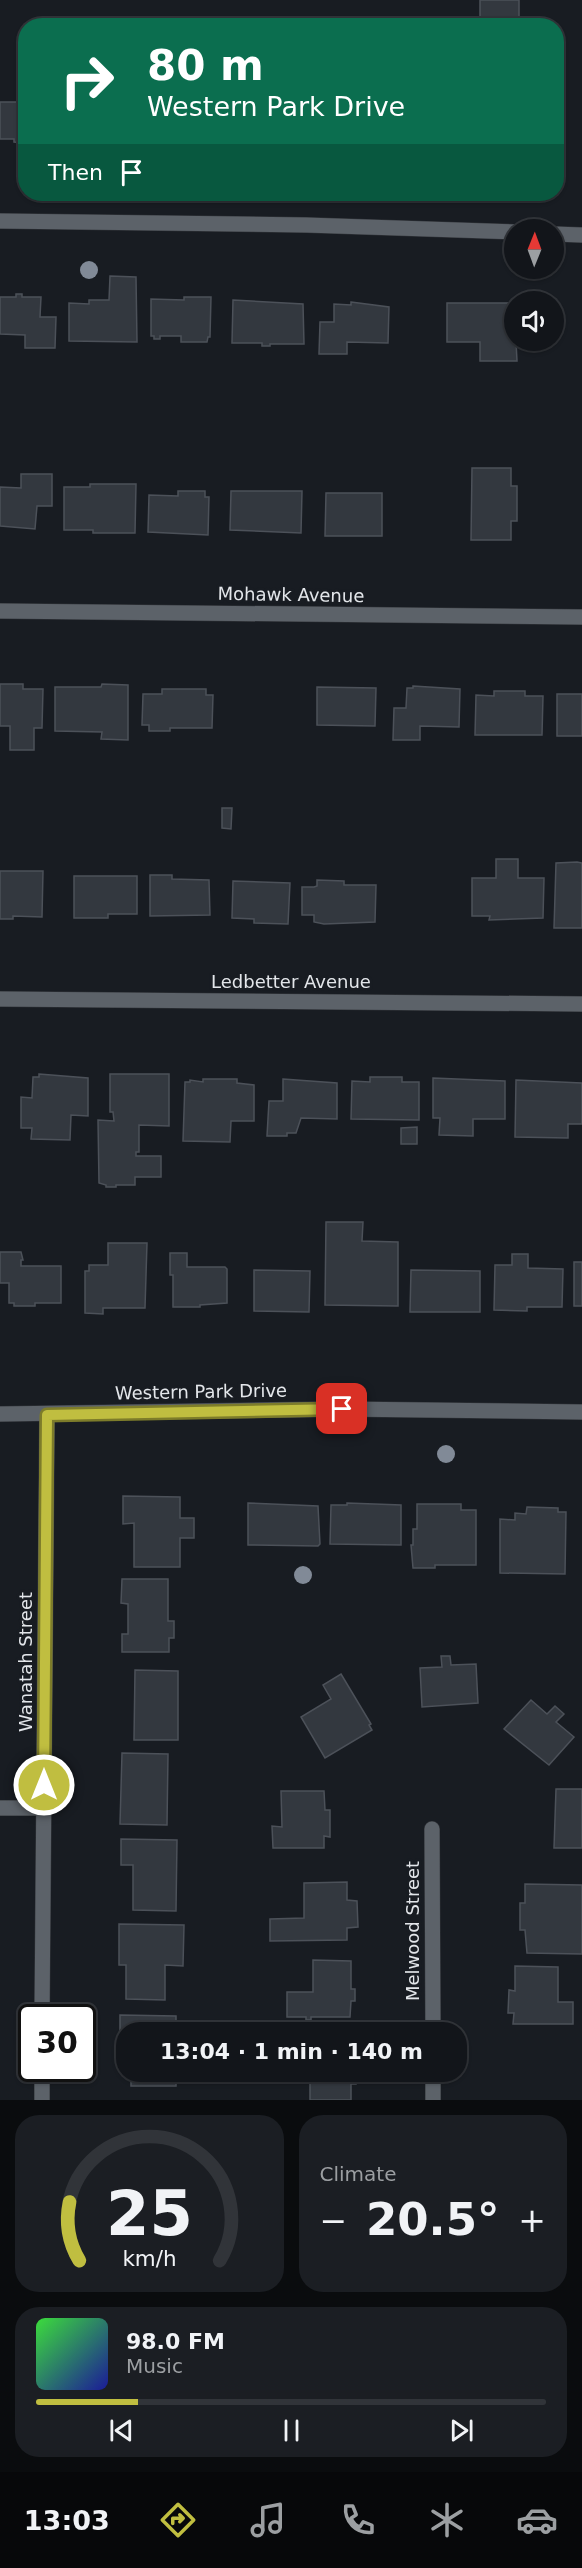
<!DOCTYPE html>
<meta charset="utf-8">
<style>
body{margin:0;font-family:"DejaVu Sans",sans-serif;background:#1b1e23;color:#f1f3f6;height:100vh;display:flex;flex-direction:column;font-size:22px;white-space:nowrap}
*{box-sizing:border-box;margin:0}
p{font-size:20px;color:#9c9fa2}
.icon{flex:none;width:33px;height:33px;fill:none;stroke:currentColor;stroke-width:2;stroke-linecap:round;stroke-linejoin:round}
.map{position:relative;height:2100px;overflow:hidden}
.sheet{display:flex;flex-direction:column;gap:15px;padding:15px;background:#0a0c0e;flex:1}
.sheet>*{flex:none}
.hud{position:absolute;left:18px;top:18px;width:546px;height:183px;border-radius:24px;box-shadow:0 2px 4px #0004,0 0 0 2px #313439;background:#0b6e4f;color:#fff;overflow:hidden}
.needle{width:39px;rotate:1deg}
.tools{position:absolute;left:504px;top:219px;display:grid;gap:12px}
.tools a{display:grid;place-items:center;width:60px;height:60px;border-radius:50%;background:#12151a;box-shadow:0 2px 4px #0004,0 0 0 2px #313439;font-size:30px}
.speed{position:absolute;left:18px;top:2004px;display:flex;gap:12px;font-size:30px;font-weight:700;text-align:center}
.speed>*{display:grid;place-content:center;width:78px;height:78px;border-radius:50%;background:#12151a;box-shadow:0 2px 4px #0004,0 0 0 2px #313439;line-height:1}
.speed .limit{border:3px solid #111;border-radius:9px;background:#fff;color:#111}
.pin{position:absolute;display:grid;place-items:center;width:51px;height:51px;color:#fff;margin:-26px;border-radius:12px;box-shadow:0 3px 9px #0006}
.me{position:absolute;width:66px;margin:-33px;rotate:0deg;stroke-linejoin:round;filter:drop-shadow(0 0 4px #0008)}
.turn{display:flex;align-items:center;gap:21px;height:126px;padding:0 30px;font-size:27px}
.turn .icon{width:78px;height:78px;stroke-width:2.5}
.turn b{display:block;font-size:42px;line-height:51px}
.then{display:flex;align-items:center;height:57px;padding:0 30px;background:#0003;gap:12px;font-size:22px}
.big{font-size:45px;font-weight:700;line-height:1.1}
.sheet .widget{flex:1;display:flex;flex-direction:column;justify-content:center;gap:9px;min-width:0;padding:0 21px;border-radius:24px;background:#1b1e23}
.sheet .dial{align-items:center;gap:0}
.dial svg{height:156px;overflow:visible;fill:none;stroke:#313439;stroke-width:7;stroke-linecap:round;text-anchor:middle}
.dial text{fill:#f1f3f6;stroke:none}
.song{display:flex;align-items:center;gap:18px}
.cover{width:72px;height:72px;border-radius:9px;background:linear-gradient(135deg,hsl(120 70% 55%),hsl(240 70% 35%))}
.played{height:6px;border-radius:3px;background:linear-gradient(90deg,#c0be40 20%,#313439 20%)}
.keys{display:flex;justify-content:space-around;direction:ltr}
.heat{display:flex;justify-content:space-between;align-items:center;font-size:33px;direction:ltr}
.sheet .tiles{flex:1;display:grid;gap:15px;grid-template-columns:1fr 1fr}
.widget:last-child{grid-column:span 2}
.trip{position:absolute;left:116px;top:2022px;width:351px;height:60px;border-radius:24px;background:#12151a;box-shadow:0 2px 4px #0004,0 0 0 2px #313439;font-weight:700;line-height:60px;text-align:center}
.dock{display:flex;height:96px;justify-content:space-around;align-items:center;background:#07080a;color:#9c9fa2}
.dock .icon{width:42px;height:42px}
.dock .selected{color:#c0be40}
.dock b{font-size:27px;color:#f1f3f6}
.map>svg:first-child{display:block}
.building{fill:#33383f;stroke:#4c5159;stroke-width:1.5}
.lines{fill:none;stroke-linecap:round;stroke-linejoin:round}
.minor-casing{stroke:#35383d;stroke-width:16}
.tertiary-casing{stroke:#35383d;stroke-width:16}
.minor{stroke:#5c6269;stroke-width:15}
.tertiary{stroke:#5c6269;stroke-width:15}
.tree{fill:#818a97}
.route-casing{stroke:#7d7c2a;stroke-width:15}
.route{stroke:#c0be40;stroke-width:10}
.labels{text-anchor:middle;stroke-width:6;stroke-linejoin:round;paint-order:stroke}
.street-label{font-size:18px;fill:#e3e6ea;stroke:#181c22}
</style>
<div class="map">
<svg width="582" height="2100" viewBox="0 0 582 2100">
<rect width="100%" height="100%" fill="#181c22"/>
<g class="building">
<rect x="480" y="0" width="39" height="26"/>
<path d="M24 89V143L14 142V139H0V102H24Z"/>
<path d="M110 276 136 277 137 342 69 341V303L89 304V300H109Z"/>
<path d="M16 294H22V297H41L40 317H56L55 348H25V335L0 334V297H16Z"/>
<path d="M184 297H211L210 337H208L207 342H181V336H160V339H154V336H151V299L184 300Z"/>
<path d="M233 300 303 304 304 344H270V346H262V343H232Z"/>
<path d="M351 302 389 307 388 343 347 342V354H319L320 322H334V304L351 305Z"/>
<path d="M447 303H514L517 361H480V342H447Z"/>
<path d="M472 468H511V486H517V521H511V540H471Z"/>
<path d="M21 474H52V506H37L35 529 0 526V487L21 488Z"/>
<path d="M90 484H136L135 533H93V530H64V487H90Z"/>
<path d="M178 491H205V497H209L208 535 148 532 149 495 178 496Z"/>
<path d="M231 491H302L301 533 230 530Z"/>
<path d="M326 493H382V536H325Z"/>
<path d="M0 684H23V689H43L42 728H34V750H10V726H0Z"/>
<path d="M102 684 128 685V740L101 739 102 732 55 731V687H101Z"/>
<path d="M413 686 460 689 459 727 420 726V740H393L394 708H406L407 688H413Z"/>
<path d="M317 687 376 688 375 726 317 725Z"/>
<path d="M162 689H206V695H213L212 728H170V731H149V725H142L143 694H162Z"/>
<path d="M494 691H525V696H543L542 735H475L476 695 494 696Z"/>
<rect x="557" y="694" width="25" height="42"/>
<path d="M222 808H232L231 829 222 828Z"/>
<path d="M496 859H518V878H544L543 918 489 920 490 916H472V878H496Z"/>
<path d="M577 862 582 863V928H554L556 863Z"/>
<path d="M0 871H43L42 917 13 916V919H0Z"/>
<path d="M150 875H172V879L209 880 210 915 150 916Z"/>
<path d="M74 876H137V914H108V918H74Z"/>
<path d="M317 880 344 881V885H376L375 922 324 924 314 922V915H302V887H314L317 886Z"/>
<path d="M233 881 290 883 288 924 254 923V919L232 918Z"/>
<path d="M39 1074 88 1078V1116L71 1115 70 1140 31 1139 32 1128H21V1097L32 1098 33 1077H39Z"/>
<path d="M110 1074H169V1126L139 1125V1152H136V1156H161V1177H135V1185H116V1187H106V1185L99 1183 98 1120 114 1121 113 1112H110Z"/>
<path d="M370 1077H402V1082H419V1120L351 1119 352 1081 370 1082Z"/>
<path d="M433 1078 505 1081V1119H473V1136L439 1135 440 1118H433Z"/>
<path d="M203 1079H237V1083L254 1085V1121H231L230 1142 183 1141 185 1082H190V1080L203 1082Z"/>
<path d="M283 1079 337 1083V1119L301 1118 296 1133H287V1136H267L269 1101H283Z"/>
<path d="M516 1080 582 1083V1124H568V1138L515 1137Z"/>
<path d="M417 1127V1144H401V1128Z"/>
<path d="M326 1222H363L362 1241 398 1242V1306L325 1305Z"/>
<path d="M108 1243H147L145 1308H103V1314L85 1313V1271H89V1265H108Z"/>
<path d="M0 1252H21L23 1260H21V1266H61V1303H35V1306H14V1303H9V1283H0Z"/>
<path d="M170 1253H187V1267H225L227 1269V1303L200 1305V1307H173V1275H170Z"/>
<path d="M512 1254H528V1268L563 1269 562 1307H527V1311L494 1310 495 1265H512Z"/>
<rect x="574" y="1262" width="8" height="44"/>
<path d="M254 1270 310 1271 309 1312 254 1311Z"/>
<path d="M411 1270 480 1271V1312H410Z"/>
<path d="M123 1496 180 1497V1518H194V1538H180V1567H134V1523L123 1524Z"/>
<path d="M248 1503 318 1506 320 1544 318 1546 248 1545Z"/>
<path d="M347 1503 401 1505V1545L330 1544 331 1505H347Z"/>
<path d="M417 1504H461V1510H476V1565H435V1568H413L411 1545H413V1529H417Z"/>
<path d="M527 1507 558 1508V1512H566L565 1574 500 1573V1519L515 1520V1513L526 1514Z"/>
<path d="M122 1579H168V1621H174V1638H169V1652H122V1634H128V1604L121 1603Z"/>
<path d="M441 1656H450L451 1665 476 1664 478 1703 422 1707 420 1668 442 1667Z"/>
<path d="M135 1670 178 1671V1740H134Z"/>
<path d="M341 1674 371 1724 369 1725 372 1730 325 1758 301 1717 331 1699 323 1685Z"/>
<path d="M531 1700 547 1714 555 1706 564 1714 556 1722 574 1737 549 1765 504 1729Z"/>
<path d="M122 1753 168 1754 167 1825 120 1824Z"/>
<path d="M556 1789H582V1848H554Z"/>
<path d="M281 1791H324L325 1810H330V1837L324 1836V1848H273L272 1826 282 1827Z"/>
<path d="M121 1839 177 1840 176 1911 133 1910V1865H121Z"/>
<path d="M347 1882V1900L357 1901 358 1927 347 1928V1940L270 1941V1919L304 1918V1883Z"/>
<path d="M525 1884 582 1885V1954L527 1953 525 1930H520V1903H525Z"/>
<path d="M119 1924 184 1925 183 1966 165 1965V2000L126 1999V1965H119Z"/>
<path d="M313 1960 351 1961V1989H355V2001H351L350 2017H311V2020H306V2017H287V1992H313Z"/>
<path d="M515 1966 558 1967V2002H573V2024H513L514 2013H508L509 1990 515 1991Z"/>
<path d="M120 2015 176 2016V2032H126V2041H120Z"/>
<rect x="131" y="2072" width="45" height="14"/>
<path d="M310 2072H356V2084H351V2100H310Z"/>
</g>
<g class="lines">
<defs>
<g id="minor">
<path d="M0 221 306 225 514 232"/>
<path d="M554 234 582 235"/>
<path d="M0 611 582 617"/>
<path d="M0 999 582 1004"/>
<path d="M0 1808H44"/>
<path d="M432 1829 433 2032"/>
<path d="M42 2018 47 1415"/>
<path d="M433 2072V2100"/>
<path d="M42 2100V2068"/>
</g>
<path id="tertiary" d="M0 1414 342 1409 582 1412"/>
</defs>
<use href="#minor" class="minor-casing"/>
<use href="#tertiary" class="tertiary-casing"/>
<use href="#minor" class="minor"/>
<use href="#tertiary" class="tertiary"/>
</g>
<g class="tree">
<circle cx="89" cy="270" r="9"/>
<circle cx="446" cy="1454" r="9"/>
<circle cx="303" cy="1575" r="9"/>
</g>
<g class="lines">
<defs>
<path id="route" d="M44 1785 47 1415 342 1409"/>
</defs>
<use href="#route" class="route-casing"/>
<use href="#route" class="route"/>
</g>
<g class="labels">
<g class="street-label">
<text transform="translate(291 595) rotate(1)" y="6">Mohawk Avenue</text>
<text x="291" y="988">Ledbetter Avenue</text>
<text transform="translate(201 1392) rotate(-1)" y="6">Western Park Drive</text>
<text transform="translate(26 1662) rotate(-90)" y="6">Wanatah Street</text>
<text transform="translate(413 1931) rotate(-90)" y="6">Melwood Street</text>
</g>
</g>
</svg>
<div class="tools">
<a><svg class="needle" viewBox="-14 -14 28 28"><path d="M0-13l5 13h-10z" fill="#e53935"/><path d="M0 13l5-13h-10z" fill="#9c9fa2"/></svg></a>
<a><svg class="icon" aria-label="sound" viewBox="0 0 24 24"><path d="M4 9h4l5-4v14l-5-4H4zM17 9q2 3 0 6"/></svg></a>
</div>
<div class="speed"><div class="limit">30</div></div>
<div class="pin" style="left:342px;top:1409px;background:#d93025"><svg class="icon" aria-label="arrive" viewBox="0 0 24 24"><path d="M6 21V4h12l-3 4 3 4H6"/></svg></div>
<svg class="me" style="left:44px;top:1785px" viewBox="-20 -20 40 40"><circle r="17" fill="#c0be40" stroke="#fff" stroke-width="3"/><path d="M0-11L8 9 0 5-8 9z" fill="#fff"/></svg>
<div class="trip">13:04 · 1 min · 140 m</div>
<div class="hud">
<div class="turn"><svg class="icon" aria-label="right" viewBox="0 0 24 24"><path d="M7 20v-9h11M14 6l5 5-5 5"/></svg><div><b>80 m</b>Western Park Drive</div></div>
<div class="then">Then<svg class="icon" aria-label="arrive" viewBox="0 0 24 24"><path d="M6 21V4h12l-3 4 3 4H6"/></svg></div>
</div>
</div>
<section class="sheet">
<div class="tiles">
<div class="widget dial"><svg viewBox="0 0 100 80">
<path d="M14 69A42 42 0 1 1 86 69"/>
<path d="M14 69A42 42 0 0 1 9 39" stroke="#c0be40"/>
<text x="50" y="56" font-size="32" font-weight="700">25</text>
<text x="50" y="72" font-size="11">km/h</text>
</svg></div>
<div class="widget"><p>Climate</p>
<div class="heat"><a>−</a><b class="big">20.5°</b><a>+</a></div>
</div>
<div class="widget">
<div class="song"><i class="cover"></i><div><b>98.0 FM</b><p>Music</p></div></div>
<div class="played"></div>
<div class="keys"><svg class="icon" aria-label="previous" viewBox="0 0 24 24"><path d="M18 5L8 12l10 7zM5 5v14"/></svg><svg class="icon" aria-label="pause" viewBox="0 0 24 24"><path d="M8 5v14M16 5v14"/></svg><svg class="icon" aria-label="next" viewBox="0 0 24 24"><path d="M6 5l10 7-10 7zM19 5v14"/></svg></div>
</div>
</div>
</section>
<nav class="dock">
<b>13:03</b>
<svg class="icon selected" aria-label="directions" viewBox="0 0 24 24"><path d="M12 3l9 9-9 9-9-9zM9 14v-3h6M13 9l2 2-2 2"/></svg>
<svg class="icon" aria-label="music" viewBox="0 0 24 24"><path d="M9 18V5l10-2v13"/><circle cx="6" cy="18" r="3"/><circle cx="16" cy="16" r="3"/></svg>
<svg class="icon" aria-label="phone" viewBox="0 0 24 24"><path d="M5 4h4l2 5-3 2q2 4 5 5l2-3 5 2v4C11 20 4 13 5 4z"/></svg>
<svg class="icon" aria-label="climate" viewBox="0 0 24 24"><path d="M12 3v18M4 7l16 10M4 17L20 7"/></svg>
<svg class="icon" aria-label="car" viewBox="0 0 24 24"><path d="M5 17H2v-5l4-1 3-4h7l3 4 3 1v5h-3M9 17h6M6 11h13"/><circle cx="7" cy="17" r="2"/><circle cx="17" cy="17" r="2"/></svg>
</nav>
